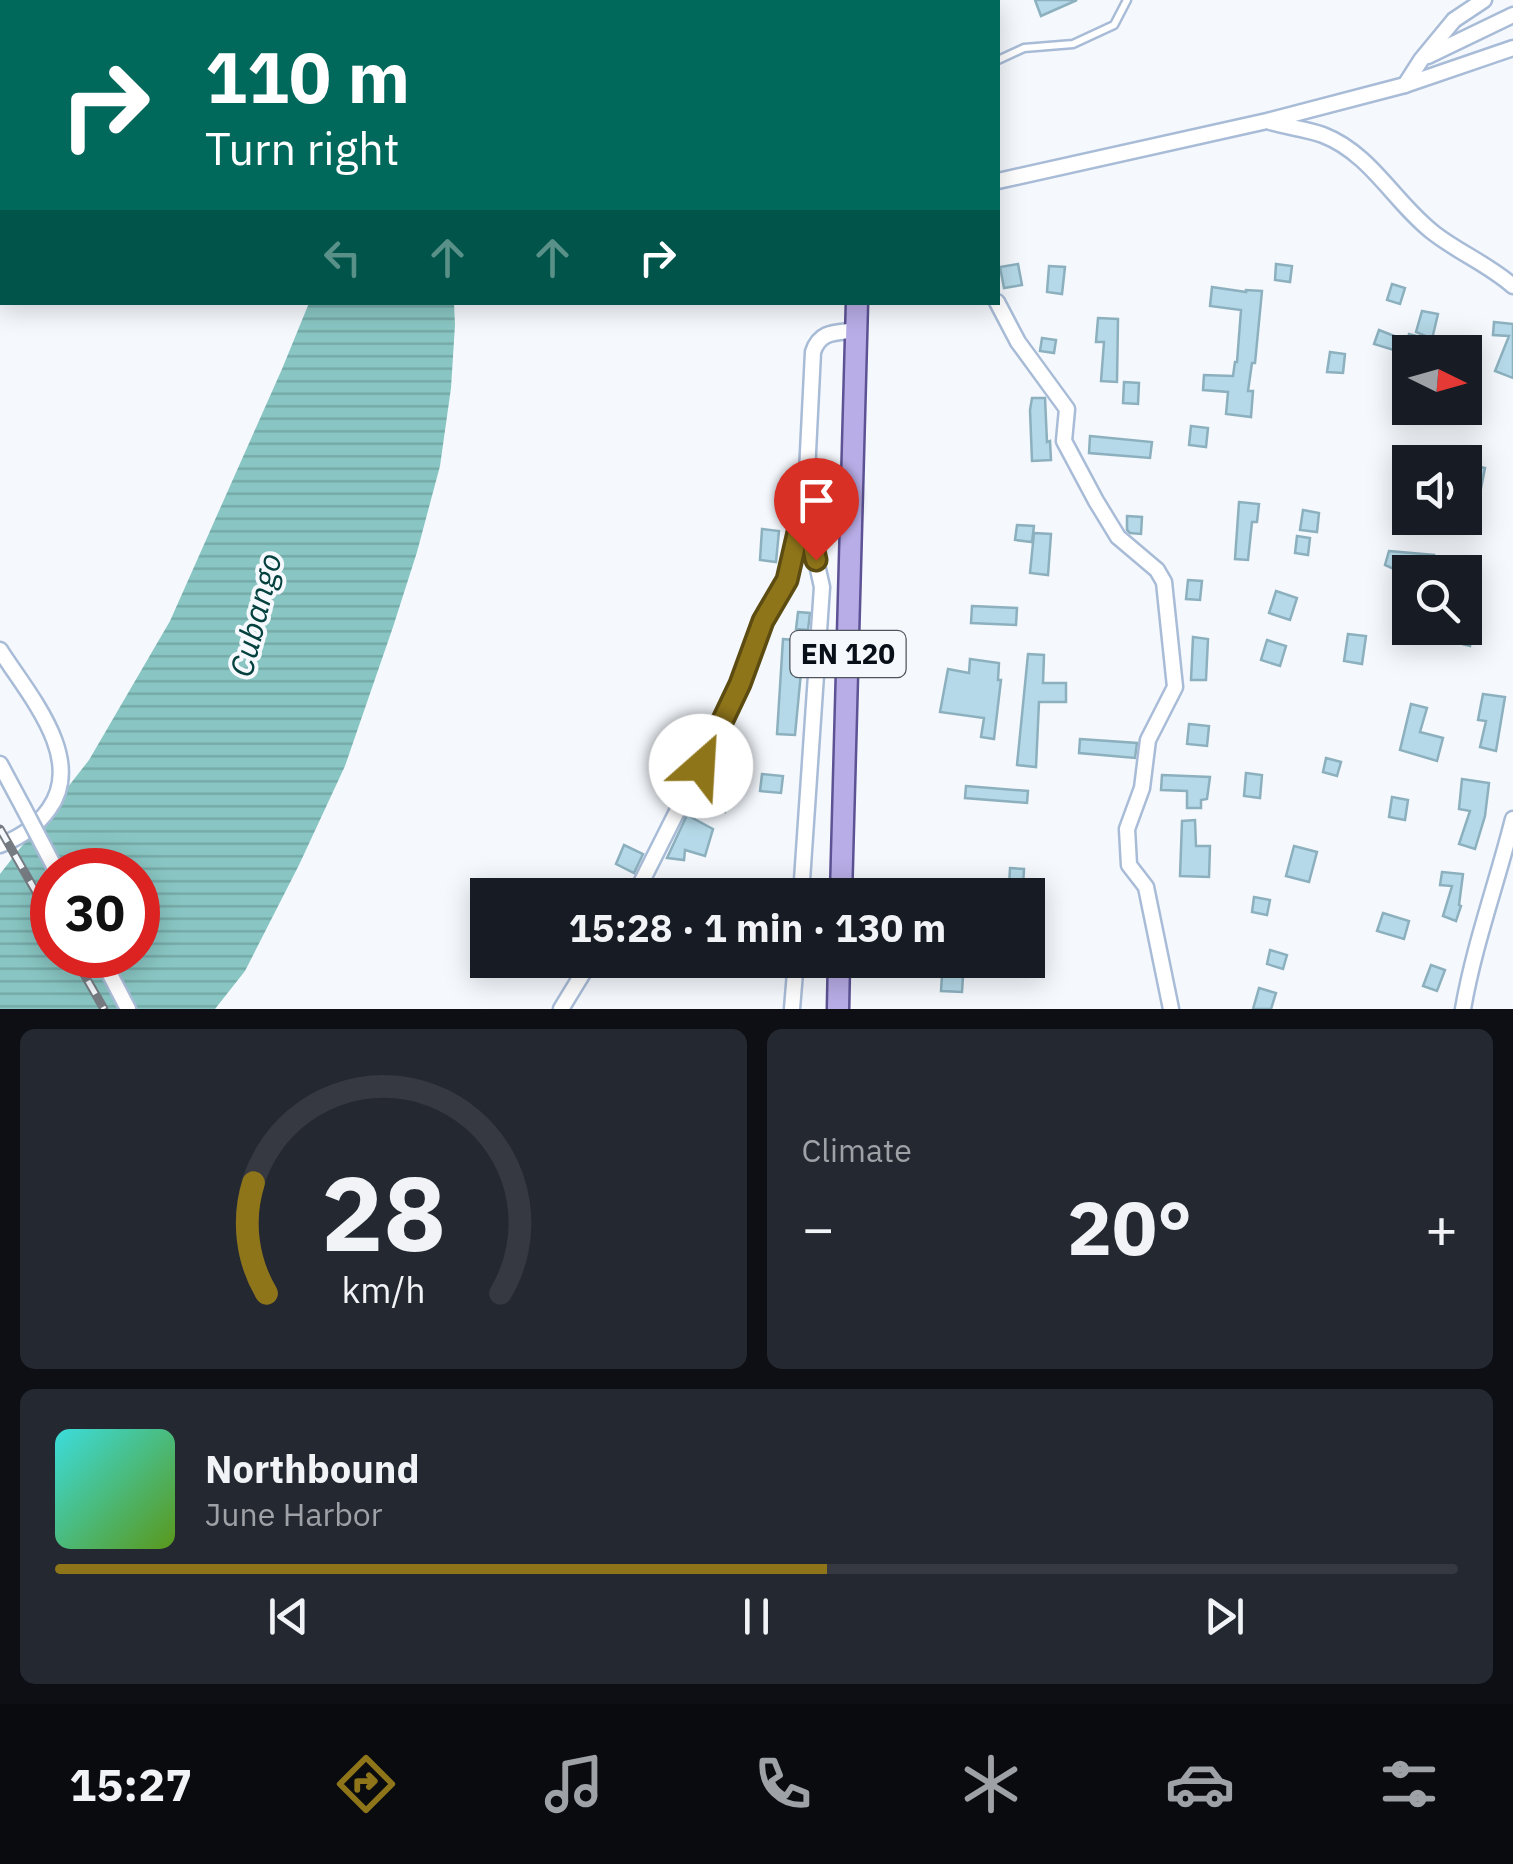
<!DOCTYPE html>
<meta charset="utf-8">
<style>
body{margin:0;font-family:"IBM Plex Sans",sans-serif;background:#242831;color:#f1f3f6;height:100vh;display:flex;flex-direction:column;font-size:38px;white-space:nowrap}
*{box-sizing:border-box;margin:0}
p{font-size:32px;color:#9ea1a6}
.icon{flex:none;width:55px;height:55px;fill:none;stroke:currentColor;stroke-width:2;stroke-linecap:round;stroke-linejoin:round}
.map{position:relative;height:1009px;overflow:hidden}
.sheet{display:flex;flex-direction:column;gap:20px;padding:20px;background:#0d0f14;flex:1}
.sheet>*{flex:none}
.banner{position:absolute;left:0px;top:0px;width:1000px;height:305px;box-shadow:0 5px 25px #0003;background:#00695c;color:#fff;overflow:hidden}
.needle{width:65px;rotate:95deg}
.buttons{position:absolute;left:1392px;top:335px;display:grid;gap:20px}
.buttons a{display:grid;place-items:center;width:90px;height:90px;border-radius:0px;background:#171b24;box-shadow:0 5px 25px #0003;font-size:50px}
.speed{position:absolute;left:30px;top:848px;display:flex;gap:20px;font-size:50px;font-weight:700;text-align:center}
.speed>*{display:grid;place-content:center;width:130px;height:130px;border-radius:50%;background:#171b24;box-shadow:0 5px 25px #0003;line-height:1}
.speed .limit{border:15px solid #d22;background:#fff;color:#111}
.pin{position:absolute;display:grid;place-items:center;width:85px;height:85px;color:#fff;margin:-102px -42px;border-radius:50% 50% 50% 0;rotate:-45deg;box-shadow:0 0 10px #0007}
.pin .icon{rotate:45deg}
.me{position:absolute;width:110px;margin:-55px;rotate:26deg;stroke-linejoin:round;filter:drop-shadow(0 0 8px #0008)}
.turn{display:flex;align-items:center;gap:35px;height:210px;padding:0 40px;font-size:45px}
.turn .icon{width:130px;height:130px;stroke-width:2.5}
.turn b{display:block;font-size:70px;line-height:85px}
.lanes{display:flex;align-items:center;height:95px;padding:0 40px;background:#0003;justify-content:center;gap:50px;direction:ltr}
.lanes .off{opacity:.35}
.big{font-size:75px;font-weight:700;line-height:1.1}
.sheet .widget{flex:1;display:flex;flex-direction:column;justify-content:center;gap:15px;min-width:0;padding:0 35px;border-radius:15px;background:#242831}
.sheet .dial{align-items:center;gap:0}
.dial svg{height:260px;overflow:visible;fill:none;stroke:#363941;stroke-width:7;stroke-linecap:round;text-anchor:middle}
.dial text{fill:#f1f3f6;stroke:none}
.song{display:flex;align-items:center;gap:30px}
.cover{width:120px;height:120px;border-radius:15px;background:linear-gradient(135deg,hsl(180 70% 55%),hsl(90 70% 35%))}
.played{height:10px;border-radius:5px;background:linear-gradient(90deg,#8f751a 55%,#363941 55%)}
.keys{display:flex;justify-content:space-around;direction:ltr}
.heat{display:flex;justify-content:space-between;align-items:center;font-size:55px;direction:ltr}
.sheet .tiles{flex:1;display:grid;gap:20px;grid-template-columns:1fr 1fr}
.widget:last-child{grid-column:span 2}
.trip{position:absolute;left:470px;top:878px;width:575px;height:100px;border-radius:0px;background:#171b24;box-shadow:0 5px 25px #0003;font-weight:700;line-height:100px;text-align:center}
.tabs{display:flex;height:160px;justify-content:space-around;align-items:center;background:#090b0e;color:#9ea1a6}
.tabs .icon{width:70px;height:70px}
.tabs .current{color:#8f751a}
.tabs b{font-size:45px;color:#f1f3f6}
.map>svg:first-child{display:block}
.water{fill:url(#water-rules);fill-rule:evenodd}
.building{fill:#b5d9e8;stroke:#8cb0be;stroke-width:2.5}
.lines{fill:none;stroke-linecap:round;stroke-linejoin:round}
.lane-casing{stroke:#a9bcd7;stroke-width:11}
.street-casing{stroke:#a9bcd7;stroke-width:19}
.primary-casing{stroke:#5c5294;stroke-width:25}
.lane{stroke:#fff;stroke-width:6}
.street{stroke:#fff;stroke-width:14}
.primary{stroke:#b8ade6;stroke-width:20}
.rail-casing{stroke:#767b82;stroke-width:9}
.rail{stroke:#f5f9fe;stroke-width:5;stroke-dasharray:15;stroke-linecap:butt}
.street-bridge-casing{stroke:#a9bcd7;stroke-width:19;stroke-linecap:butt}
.street-bridge{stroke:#fff;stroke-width:14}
.route-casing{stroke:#5d4c11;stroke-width:25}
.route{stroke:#8f751a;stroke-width:18}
.labels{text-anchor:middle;stroke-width:8;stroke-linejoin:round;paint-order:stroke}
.shield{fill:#f5f9fe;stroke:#50555d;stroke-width:2.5}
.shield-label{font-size:28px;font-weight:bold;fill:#090f18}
.water-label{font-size:32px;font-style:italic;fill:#03403e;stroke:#f5f9fe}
</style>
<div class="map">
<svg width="1513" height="1009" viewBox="0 0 1513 1009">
<defs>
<pattern id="water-rules" width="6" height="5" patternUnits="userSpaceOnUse" patternTransform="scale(2.5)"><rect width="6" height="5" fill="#89c6c3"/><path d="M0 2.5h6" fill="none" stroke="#75a9a7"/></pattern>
</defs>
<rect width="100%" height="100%" fill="#f5f9fe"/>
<path class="water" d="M309 303H454L455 325 451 388 440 466 417 552 393 627 345 766 299 865 245 971 215 1009H0V874L89 760 170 621 282 369ZM52 870H138V955H52Z"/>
<g class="building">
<path d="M1035 0H1077L1041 16Z"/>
<path d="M1018 264 1022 285 1004 288 1000 267Z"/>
<path d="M1276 264 1292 266 1290 282 1275 280Z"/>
<path d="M1049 266 1065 267 1062 294 1047 292Z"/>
<path d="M1392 284 1405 288 1400 304 1387 300Z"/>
<path d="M1212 287 1246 292V290L1262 291 1255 363H1252L1248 391H1253L1251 417 1226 414 1228 392 1203 390 1204 375 1233 376 1235 362H1237L1241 310 1210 306Z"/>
<path d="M1422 311 1438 314 1432 339 1416 332Z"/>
<path d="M1098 318 1118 319 1117 382 1101 381 1104 342H1096Z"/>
<path d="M1494 322 1513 324V378L1495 371 1509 336 1493 335Z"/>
<path d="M1379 330 1407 341 1409 334 1424 338 1422 347 1434 352H1410V355L1374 344Z"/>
<path d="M1042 338 1056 340 1054 353 1040 351Z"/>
<path d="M1330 352 1345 354 1343 373 1327 372Z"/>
<path d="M1124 382 1139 383 1138 404 1123 403Z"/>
<path d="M1032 398H1045L1047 442 1050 441 1051 460 1032 461 1030 410Z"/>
<path d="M1191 426 1208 428 1206 447 1189 445Z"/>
<path d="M1090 436 1152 442 1150 458 1089 453Z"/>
<path d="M1465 464 1485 468 1481 488 1465 486Z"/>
<path d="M1239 502 1259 504 1257 522H1252L1248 560 1235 559Z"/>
<path d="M1303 510 1319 513 1317 532 1300 530Z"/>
<path d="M1127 516 1142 517 1141 534 1130 533 1127 530Z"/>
<path d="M1017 525 1034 526 1032 542 1015 540Z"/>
<path d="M762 529 779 531 776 562 760 560Z"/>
<path d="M1034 533 1051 534 1048 575 1030 573Z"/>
<path d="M1297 536 1310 538 1308 555 1295 553Z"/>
<path d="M1389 551 1434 555 1432 572 1394 569 1385 565Z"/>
<path d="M1188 580 1202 581 1200 600 1186 599Z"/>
<path d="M1276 591 1297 598 1290 620 1269 613Z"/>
<path d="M972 606 1017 608 1016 625 971 623Z"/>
<path d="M798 612 810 613 808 630 796 629Z"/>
<path d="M1416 628H1474L1470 646 1416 632Z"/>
<path d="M1348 634 1366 636 1362 664 1344 661Z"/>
<path d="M1193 637 1208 639 1206 680H1191Z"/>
<path d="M783 639 804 641 795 735 777 734Z"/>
<path d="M1267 640 1286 646 1280 666 1261 660Z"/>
<path d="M1028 654 1044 655 1043 683H1066V702H1039L1036 767 1017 765Z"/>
<path d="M970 659 999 663 998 680H1001L994 739 981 737 984 718 940 712 948 669 969 673Z"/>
<path d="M1483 694 1505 697 1496 751 1480 747 1486 721 1478 720Z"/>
<path d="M1411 704 1427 708 1420 732 1443 738 1437 761 1400 750Z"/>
<path d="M1189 724 1209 726 1207 746 1187 744Z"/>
<path d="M1080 739 1137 743 1135 758 1079 753Z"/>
<path d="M1326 758 1341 762 1337 776 1323 772Z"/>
<path d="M1246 773 1262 775 1260 798 1244 796Z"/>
<path d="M762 774 783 776 781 793 760 791Z"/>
<path d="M1162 775 1210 777 1207 799 1201 800V808H1187V791L1161 790Z"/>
<path d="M1462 779 1489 783 1485 816 1475 849 1459 844 1470 811 1459 809Z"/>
<path d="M966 786 1028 791 1027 803 965 798Z"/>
<path d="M712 794 727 796 725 812 710 810Z"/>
<path d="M1392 797 1408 800 1405 820 1389 817Z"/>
<path d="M687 815 713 829 705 856 685 850 684 860 667 858Z"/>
<path d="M1195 820 1196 846H1210L1209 877 1180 876 1182 821Z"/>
<path d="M624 845 643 854 634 873 616 864Z"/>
<path d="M1294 846 1317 852 1309 882 1286 876Z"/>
<path d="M1010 868 1024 869 1023 887 1009 886Z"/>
<path d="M1442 872 1463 874 1459 905 1461 906 1456 921 1443 916 1452 886 1440 885Z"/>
<path d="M1254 897 1270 900 1267 915 1252 912Z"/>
<path d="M1383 913 1409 921 1404 939 1377 931Z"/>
<path d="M1270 950 1287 955 1283 969 1267 964Z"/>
<path d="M943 960H964L962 992 941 991Z"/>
<path d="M1431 965 1445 970 1437 991 1423 986Z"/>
<path d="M1259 988 1276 993 1271 1009H1253Z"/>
</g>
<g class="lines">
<defs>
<path id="lane" d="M998 60 1024 48 1073 44 1114 25 1127 0"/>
<g id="street">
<path d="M1428 56 1513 15"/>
<path d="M1405 85 1513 48"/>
<path d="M1270 122C1287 127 1307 129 1323 135 1372 154 1395 204 1435 234 1460 253 1489 265 1513 286"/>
<path d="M998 181 1267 121 1405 85 1421 60 1454 20 1484 0"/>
<path d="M997 302 1018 342 1067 409 1064 441 1096 501 1118 537 1157 570 1164 582 1175 687 1148 740 1142 788 1127 829 1129 865 1146 887 1171 1009"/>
<path d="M0 650C27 693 86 758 49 809 37 826 19 838 0 845"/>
<path d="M0 764 23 807"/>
<path d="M635 895 741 684 763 621 787 580 806 492 813 352C820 330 837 333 857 330"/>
<path d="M801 895 822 587 805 511"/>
<path d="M100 955 128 1009"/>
<path d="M561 1009 591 960"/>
<path d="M792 1009 796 960"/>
<path d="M1463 1009C1474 945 1497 883 1513 819"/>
</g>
<g id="primary">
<path d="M864 2V0"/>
<path d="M841 895 857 302"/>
<path d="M838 1009 839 960"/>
</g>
</defs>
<use href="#lane" class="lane-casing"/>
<use href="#street" class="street-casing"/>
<use href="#primary" class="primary-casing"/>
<use href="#lane" class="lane"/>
<use href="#street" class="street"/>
<use href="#primary" class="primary"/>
<defs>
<g id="rail">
<path d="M0 829 52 920"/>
<path d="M73 955 104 1009"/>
</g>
</defs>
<use href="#rail" class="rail-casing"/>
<use href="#rail" class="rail"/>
<defs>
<path id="street-bridge" d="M23 807 56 870"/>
</defs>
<use href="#street-bridge" class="street-bridge-casing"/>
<use href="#street-bridge" class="street-bridge"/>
</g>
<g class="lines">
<defs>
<path id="route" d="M701 766 740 684 763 621 787 580 804 506 816 560"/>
</defs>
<use href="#route" class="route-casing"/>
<use href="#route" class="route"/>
</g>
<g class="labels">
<rect class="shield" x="790.5" y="631" width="115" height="46" rx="8"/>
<g class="shield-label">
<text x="848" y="664">EN 120</text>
</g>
<g class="water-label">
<text transform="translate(256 615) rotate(-76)" y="11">Cubango</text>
</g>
</g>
</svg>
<div class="buttons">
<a><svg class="needle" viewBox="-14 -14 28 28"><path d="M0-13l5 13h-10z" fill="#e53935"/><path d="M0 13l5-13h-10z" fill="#9ea1a6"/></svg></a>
<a><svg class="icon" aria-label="sound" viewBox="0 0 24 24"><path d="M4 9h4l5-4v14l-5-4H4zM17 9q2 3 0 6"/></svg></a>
<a><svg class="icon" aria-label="search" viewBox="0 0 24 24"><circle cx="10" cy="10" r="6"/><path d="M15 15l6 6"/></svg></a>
</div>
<div class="speed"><div class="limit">30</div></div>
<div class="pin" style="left:816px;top:560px;background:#d93025"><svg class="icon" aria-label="arrive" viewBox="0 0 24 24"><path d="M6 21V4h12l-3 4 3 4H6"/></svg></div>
<svg class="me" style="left:701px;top:766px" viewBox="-20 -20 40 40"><circle r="19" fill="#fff"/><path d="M0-13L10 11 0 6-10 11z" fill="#8f751a"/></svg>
<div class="trip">15:28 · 1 min · 130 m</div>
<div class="banner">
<div class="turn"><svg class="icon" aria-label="right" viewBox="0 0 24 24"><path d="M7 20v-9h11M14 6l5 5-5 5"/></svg><div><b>110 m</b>Turn right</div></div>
<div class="lanes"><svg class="icon off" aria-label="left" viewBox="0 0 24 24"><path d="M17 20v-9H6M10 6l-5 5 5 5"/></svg><svg class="icon off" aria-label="ahead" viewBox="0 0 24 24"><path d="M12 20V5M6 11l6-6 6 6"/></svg><svg class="icon off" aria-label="ahead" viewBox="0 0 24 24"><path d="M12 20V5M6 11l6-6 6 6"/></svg><svg class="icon" aria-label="right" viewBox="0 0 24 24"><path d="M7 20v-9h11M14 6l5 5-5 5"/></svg></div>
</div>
</div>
<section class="sheet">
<div class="tiles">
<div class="widget dial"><svg viewBox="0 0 100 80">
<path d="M14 69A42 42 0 1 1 86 69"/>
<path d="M14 69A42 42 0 0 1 10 35" stroke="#8f751a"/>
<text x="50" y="56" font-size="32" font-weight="700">28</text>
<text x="50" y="72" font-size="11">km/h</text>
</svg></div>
<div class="widget"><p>Climate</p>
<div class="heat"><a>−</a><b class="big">20°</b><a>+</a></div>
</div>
<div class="widget">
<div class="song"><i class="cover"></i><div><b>Northbound</b><p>June Harbor</p></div></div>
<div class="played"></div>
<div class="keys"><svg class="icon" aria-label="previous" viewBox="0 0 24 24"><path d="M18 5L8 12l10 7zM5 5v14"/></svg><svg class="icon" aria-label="pause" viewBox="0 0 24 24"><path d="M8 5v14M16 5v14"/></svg><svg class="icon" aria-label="next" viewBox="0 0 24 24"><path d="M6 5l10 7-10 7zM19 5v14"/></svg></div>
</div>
</div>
</section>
<nav class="tabs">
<b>15:27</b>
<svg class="icon current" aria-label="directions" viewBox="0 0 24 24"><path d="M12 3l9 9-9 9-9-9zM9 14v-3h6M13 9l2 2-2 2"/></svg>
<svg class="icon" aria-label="music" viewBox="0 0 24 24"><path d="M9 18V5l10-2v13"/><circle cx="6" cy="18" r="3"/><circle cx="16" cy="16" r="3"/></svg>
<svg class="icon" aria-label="phone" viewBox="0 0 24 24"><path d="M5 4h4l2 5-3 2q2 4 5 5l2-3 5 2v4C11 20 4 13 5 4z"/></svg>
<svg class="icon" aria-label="climate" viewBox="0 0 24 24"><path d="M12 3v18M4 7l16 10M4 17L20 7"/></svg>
<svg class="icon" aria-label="car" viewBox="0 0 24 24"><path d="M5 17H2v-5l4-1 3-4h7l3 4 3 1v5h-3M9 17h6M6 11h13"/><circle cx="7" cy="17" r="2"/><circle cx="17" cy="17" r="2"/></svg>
<svg class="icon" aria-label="filters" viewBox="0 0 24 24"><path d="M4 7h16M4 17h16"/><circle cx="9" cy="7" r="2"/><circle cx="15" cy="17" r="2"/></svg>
</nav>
